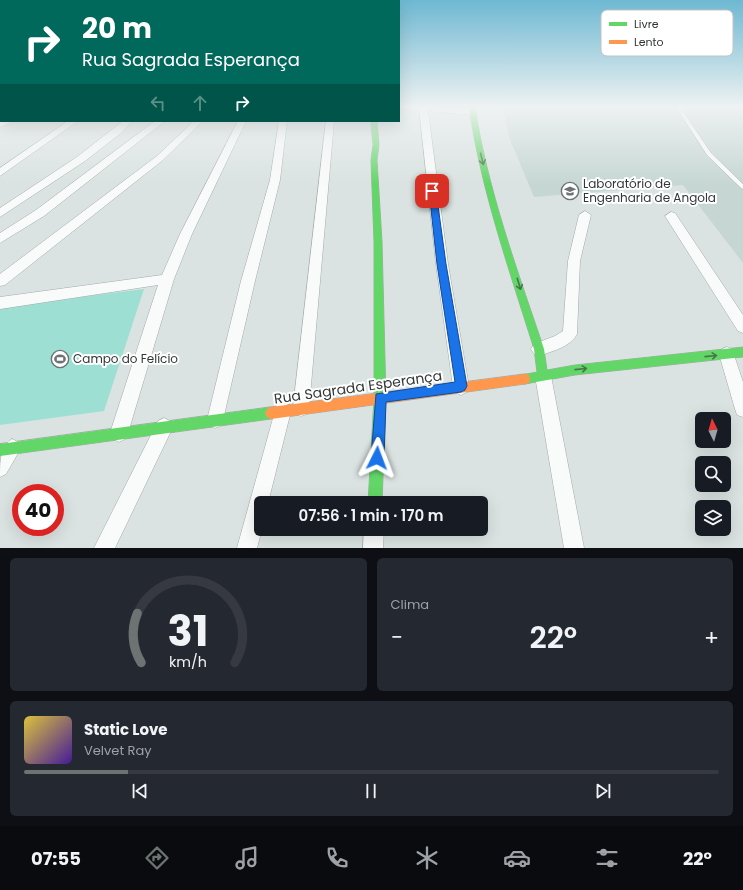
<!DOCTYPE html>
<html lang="pt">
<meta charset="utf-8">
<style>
body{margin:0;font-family:Poppins,sans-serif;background:#242831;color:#f1f3f6;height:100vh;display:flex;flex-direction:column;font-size:15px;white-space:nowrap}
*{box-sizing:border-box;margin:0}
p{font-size:13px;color:#9ea1a6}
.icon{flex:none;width:22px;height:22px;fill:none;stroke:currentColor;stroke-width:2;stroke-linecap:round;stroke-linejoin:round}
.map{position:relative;height:548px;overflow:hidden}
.side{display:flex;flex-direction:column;gap:10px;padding:10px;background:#0d0f14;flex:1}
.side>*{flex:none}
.guide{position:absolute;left:0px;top:0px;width:400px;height:122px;box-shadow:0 4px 16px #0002;background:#00695c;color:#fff;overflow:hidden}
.needle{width:26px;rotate:355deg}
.tools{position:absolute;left:695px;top:412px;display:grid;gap:8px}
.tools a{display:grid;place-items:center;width:36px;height:36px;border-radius:6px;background:#171b24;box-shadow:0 4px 16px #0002;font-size:20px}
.speed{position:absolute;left:12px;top:484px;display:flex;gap:8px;font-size:20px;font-weight:700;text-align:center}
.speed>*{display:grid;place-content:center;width:52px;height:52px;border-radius:50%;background:#171b24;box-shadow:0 4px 16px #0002;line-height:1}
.speed .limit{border:6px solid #d22;background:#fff;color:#111}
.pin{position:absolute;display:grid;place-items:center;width:34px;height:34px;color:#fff;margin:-17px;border-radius:8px;box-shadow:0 2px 6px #0006}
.me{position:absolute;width:44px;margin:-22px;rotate:3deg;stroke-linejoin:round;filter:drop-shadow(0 0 3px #0008)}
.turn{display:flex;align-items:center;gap:14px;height:84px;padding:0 16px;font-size:18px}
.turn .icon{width:52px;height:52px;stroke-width:2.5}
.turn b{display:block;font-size:28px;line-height:34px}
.lanes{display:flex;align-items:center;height:38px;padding:0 16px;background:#0003;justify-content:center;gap:20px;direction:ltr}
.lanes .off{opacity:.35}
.big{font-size:30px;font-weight:600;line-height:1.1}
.side .tile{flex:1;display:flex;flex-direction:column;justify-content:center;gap:6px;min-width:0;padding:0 14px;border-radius:6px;background:#242831}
.side .dial{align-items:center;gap:0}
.dial svg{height:104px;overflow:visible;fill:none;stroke:#363941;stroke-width:7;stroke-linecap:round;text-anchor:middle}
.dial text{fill:#f1f3f6;stroke:none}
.song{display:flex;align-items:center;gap:12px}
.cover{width:48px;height:48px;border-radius:6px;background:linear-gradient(135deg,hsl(50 70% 55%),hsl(260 70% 35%))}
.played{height:4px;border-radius:2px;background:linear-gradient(90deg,#6c7372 15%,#363941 15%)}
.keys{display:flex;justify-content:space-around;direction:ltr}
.heat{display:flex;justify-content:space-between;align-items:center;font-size:22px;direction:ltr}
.side .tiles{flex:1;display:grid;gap:10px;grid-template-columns:1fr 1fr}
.tile:last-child{grid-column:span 2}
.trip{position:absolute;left:254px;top:496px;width:234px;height:40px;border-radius:6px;background:#171b24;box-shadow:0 4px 16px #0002;font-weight:600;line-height:40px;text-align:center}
.tab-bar{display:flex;height:64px;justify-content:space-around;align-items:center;background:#090b0e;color:#9ea1a6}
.tab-bar .icon{width:28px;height:28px}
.tab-bar .selected{color:#6c7372}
.tab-bar b{font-size:18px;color:#f1f3f6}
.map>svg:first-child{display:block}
.built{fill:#c6d7d3}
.green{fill:#9edfd4}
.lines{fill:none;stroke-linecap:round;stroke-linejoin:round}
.lane-casing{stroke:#a4aaa9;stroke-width:1}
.street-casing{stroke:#a4aaa9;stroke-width:1}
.fast-casing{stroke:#a4aaa9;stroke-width:1}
.slow-casing{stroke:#a4aaa9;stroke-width:1}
.lane{fill:#f9fbfa;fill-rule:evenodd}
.street{fill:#f9fbfa;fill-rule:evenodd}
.fast{fill:#63d668;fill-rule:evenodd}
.slow{fill:#ff974d;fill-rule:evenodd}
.oneway{stroke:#45774a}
.route{fill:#1a73e8;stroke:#114b97}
.labels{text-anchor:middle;stroke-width:4;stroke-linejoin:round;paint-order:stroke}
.poi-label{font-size:12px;fill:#313736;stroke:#fff;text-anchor:start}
.near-street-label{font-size:14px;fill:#313736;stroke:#fff}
.key{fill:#fff;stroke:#c1c3c3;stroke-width:1}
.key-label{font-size:11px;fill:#313736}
</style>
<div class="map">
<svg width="743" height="548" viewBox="0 0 743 548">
<rect width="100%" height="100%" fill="#dae3e1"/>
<path class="built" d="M503 107H743V263L683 185 534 197 509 137Z"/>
<path class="green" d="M144 289 104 411 0 425V307Z"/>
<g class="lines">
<defs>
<path id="lane" d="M676 107H680L711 153 743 184V189L741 188 707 155Z"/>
<g id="street">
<path d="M419 107 473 109 477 112 473 115 428 111 448 264 469 387 467 392 461 395 455 392 453 387 436 264Z"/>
<path d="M0 121H15L0 127Z"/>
<path d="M68 121H78L0 176V168Z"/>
<path d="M123 121H132L121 133 85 161 0 217V208L77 157Z"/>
<path d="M155 121H165L44 216 0 243V233L36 210Z"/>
<path d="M194 121H203L163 160 5 285 0 286V274L157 156Z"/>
<path d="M238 121H246L192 234 174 279 128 433 125 439 119 442 113 439 110 433 158 285 0 309V297L162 275 180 234Z"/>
<path d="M279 121H287L280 180 255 281 223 420 221 426 215 428 209 426 207 420 241 281 270 180Z"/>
<path d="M326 121H334L309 408 307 414 301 416 295 414 293 408Z"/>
<path d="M585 211 591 215 580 261 577 334C571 347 552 351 539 356L534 354 531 349 534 344 555 336 563 331 568 261 579 215Z"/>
<path d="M671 212 675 213 743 315V333L738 331 665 216Z"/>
<path d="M727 347 732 349 743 382V417L737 415 735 409 719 354 722 349Z"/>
<path d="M543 369 549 371 551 376 584 548H564L535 376 537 371Z"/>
<path d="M283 403 289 405 291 411 268 503H261L262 529 257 548H237L275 411 277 405Z"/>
<path d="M164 418 170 421 173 427 115 548H94L158 421Z"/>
<path d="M12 439 18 442 21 448 6 474 0 477C0 463 0 446 12 439Z"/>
<path d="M364 529H384L383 548H363Z"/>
</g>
<g id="fast">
<path d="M469 107H475C488 191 517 269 544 349L547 370 575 365 743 347V357L575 375 525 384 521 383 520 379 521 375 537 372 534 349C509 269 481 190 469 107Z"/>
<path d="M371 121H377L379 145 377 160 382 242 386 398 382 503H368L374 398V242L371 160 373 145Z"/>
<path d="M271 407 275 409 277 413 275 417 271 419 0 456V444Z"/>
</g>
<path id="slow" d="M525 374 529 375 530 379 529 383 525 384 271 419 267 417 265 413 267 409 271 407Z"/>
</defs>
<use href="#lane" class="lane-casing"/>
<use href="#street" class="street-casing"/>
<use href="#fast" class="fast-casing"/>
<use href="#slow" class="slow-casing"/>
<use href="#lane" class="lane"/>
<use href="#street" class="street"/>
<use href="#fast" class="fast"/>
<use href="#slow" class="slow"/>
</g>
<defs><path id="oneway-shaft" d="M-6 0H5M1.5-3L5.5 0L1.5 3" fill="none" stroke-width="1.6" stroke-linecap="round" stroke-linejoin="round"/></defs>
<g class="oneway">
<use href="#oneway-shaft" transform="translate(482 159) rotate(76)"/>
<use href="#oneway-shaft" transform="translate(519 284) rotate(73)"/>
<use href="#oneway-shaft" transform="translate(711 356) rotate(-6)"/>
<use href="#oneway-shaft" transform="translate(581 369) rotate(-6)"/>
</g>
<linearGradient id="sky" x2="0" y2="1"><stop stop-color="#6eb8d2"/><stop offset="0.58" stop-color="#eef2f2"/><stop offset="1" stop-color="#eef2f2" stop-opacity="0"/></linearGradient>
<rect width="743" height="184" fill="url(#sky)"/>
<path class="route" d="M432 188 436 191 446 264 467 386 465 390 461 392 386 402 384 458 382 462 377 464 373 462 371 458 376 394 455 382 437 264 429 191Z"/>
<defs>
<symbol id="university-ring" viewBox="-11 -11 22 22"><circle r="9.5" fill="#fff" stroke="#6c7372" stroke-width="1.5"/><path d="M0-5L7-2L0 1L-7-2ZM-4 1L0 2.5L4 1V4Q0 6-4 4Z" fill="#6c7372"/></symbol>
<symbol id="stadium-ring" viewBox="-11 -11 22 22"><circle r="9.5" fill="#fff" stroke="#6c7372" stroke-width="1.5"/><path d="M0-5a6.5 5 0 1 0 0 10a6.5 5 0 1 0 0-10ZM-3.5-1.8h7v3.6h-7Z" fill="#6c7372"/></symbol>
</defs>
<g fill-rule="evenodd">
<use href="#university-ring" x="560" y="181" width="20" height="20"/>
<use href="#stadium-ring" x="50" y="349" width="20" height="20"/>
</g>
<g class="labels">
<g class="poi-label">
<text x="583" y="188">Laboratório de<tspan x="583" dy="14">Engenharia de Angola</tspan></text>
<text x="73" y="363">Campo do Felício</text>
</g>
<g class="near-street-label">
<text transform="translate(358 387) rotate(-8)" y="5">Rua Sagrada Esperança</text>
</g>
</g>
<rect x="601" y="10" width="132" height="46" rx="6" class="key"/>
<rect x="609" y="22" width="18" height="4" fill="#63d668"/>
<rect x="609" y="40" width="18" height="4" fill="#ff974d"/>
<g class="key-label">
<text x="634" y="28">Livre</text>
<text x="634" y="46">Lento</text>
</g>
</svg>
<div class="tools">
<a><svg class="needle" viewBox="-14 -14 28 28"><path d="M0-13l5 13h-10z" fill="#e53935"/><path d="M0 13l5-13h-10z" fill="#9ea1a6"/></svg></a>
<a><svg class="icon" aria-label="search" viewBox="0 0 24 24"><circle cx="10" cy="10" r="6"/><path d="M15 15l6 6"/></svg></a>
<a><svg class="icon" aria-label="layers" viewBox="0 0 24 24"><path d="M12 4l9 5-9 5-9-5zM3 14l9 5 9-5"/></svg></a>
</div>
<div class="speed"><div class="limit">40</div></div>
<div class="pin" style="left:432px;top:191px;background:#d93025"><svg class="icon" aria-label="arrive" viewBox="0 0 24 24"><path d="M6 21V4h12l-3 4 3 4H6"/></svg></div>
<svg class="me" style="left:377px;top:458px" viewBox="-20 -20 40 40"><path d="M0-17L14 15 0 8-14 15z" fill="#1a73e8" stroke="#fff" stroke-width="4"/></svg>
<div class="trip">07:56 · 1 min · 170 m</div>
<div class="guide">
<div class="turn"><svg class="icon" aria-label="right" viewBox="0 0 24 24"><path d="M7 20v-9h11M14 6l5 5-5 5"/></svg><div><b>20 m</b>Rua Sagrada Esperança</div></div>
<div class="lanes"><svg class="icon off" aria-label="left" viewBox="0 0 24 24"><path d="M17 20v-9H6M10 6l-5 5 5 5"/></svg><svg class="icon off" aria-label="ahead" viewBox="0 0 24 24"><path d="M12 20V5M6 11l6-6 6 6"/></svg><svg class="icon" aria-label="right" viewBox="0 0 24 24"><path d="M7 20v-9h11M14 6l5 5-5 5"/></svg></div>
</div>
</div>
<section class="side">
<div class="tiles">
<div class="tile dial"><svg viewBox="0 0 100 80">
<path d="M14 69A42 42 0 1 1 86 69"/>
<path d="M14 69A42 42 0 0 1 11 31" stroke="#6c7372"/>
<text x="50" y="56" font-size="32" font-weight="700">31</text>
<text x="50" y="72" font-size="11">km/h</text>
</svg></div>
<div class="tile"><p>Clima</p>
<div class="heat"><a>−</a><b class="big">22°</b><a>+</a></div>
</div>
<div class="tile">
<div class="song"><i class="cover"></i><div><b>Static Love</b><p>Velvet Ray</p></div></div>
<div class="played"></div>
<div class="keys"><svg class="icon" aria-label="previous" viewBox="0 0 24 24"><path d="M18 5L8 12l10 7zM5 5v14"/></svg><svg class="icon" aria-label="pause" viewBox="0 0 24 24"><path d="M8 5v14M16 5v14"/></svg><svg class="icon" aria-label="next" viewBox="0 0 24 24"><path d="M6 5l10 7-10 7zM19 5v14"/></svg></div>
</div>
</div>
</section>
<nav class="tab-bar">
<b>07:55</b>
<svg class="icon selected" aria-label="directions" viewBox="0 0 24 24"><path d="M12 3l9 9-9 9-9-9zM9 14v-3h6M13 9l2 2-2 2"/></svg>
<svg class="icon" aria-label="music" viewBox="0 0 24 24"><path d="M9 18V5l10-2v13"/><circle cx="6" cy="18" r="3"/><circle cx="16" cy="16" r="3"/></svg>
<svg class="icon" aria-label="phone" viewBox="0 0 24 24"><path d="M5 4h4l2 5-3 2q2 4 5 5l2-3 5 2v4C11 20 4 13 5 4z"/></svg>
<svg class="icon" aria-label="climate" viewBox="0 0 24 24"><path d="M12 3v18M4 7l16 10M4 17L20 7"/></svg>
<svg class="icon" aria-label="car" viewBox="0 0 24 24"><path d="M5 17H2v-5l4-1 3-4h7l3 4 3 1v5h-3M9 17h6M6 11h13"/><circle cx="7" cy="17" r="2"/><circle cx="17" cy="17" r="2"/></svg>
<svg class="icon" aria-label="filters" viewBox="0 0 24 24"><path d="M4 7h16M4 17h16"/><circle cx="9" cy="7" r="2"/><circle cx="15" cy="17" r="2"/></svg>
<b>22°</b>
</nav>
